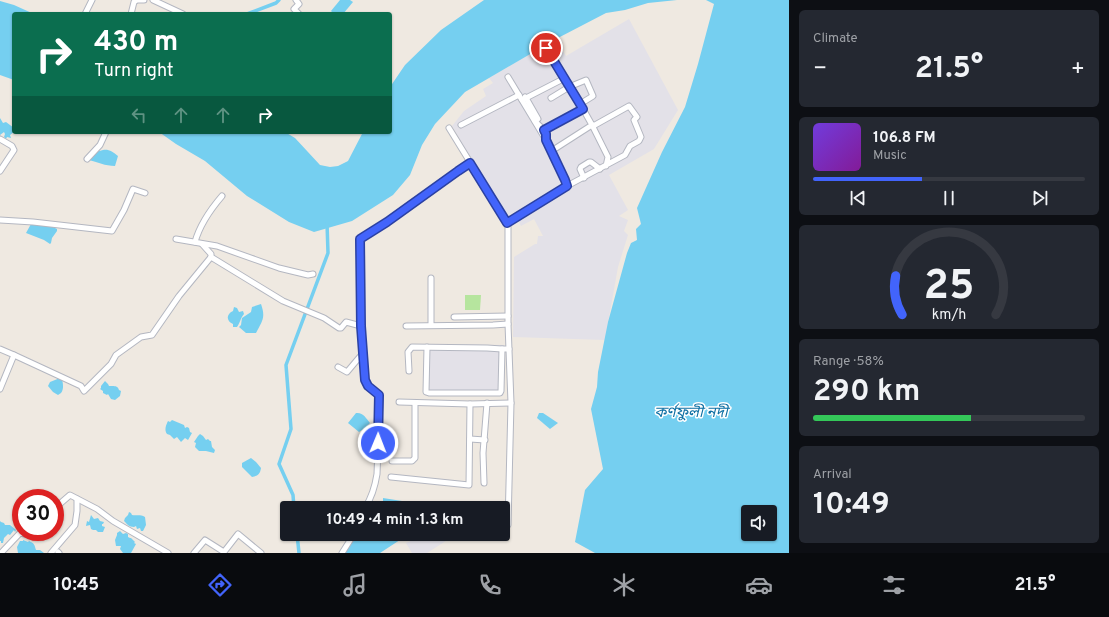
<!DOCTYPE html>
<meta charset="utf-8">
<style>
body{margin:0;font-family:Overpass,"Noto Sans Bengali",sans-serif;background:#242831;color:#f1f3f6;height:100vh;display:flex;flex-direction:column;font-size:15px;white-space:nowrap}
*{box-sizing:border-box;margin:0}
p{font-size:13px;color:#9ea1a6}
.icon{flex:none;width:22px;height:22px;fill:none;stroke:currentColor;stroke-width:2;stroke-linecap:round;stroke-linejoin:round}
.map{position:relative;flex:1;overflow:hidden}
.sheet{display:flex;flex-direction:column;gap:10px;padding:10px;background:#0d0f14;width:320px}
.sheet>*{flex:none}
.hud{position:absolute;left:12px;top:12px;width:380px;height:122px;border-radius:4px;box-shadow:0 1px 3px #0004;background:#0b6e4f;color:#fff;overflow:hidden}
.buttons{position:absolute;left:741px;top:505px;display:grid;gap:8px}
.buttons a{display:grid;place-items:center;width:36px;height:36px;border-radius:4px;background:#171b24;box-shadow:0 1px 3px #0004;font-size:20px}
.speed{position:absolute;left:12px;top:489px;display:flex;gap:8px;font-size:20px;font-weight:700;text-align:center}
.speed>*{display:grid;place-content:center;width:52px;height:52px;border-radius:50%;background:#171b24;box-shadow:0 1px 3px #0004;line-height:1}
.speed .limit{border:6px solid #d22;background:#fff;color:#111}
.pin{position:absolute;display:grid;place-items:center;width:34px;height:34px;color:#fff;margin:-17px;border:2px solid #fff;border-radius:50%;box-shadow:0 1px 4px #0007}
.me{position:absolute;width:44px;margin:-22px;rotate:1deg;stroke-linejoin:round;filter:drop-shadow(0 0 3px #0008)}
.turn{display:flex;align-items:center;gap:14px;height:84px;padding:0 16px;font-size:18px}
.turn .icon{width:52px;height:52px;stroke-width:2.5}
.turn b{display:block;font-size:28px;line-height:34px}
.lanes{display:flex;align-items:center;height:38px;padding:0 16px;background:#0003;justify-content:center;gap:20px;direction:ltr}
.lanes .off{opacity:.35}
.big{font-size:30px;font-weight:700;line-height:1.1}
.sheet .widget{flex:1;display:flex;flex-direction:column;justify-content:center;gap:6px;min-width:0;padding:0 14px;border-radius:6px;background:#242831}
.sheet .dial{align-items:center;gap:0}
.dial svg{height:104px;overflow:visible;fill:none;stroke:#363941;stroke-width:7;stroke-linecap:round;text-anchor:middle}
.dial text{fill:#f1f3f6;stroke:none}
.song{display:flex;align-items:center;gap:12px}
.cover{width:48px;height:48px;border-radius:6px;background:linear-gradient(135deg,hsl(260 70% 55%),hsl(290 70% 35%))}
.played{height:4px;border-radius:2px;background:linear-gradient(90deg,#4264fb 40%,#363941 40%)}
.keys{display:flex;justify-content:space-around;direction:ltr}
.heat{display:flex;justify-content:space-between;align-items:center;font-size:22px;direction:ltr}
.charge{height:6px;border-radius:3px;background:linear-gradient(90deg,#34c759 58%,#363941 0)}
.trip{position:absolute;left:280px;top:501px;width:230px;height:40px;border-radius:4px;background:#171b24;box-shadow:0 1px 3px #0004;font-weight:700;line-height:40px;text-align:center}
.tabs{display:flex;height:64px;justify-content:space-around;align-items:center;background:#090b0e;color:#9ea1a6}
.tabs .icon{width:28px;height:28px}
.tabs .selected{color:#4264fb}
.tabs b{font-size:18px;color:#f1f3f6}
main{display:flex;flex:1;min-height:0}
.map>svg:first-child{display:block}
.industrial{fill:#e3e1e8}
.green{fill:#b6e59e}
.water{fill:#75cff0;fill-rule:evenodd}
.lines{fill:none;stroke-linecap:round;stroke-linejoin:round}
.canal{stroke:#75cff0;stroke-width:3.5}
.minor-casing{stroke:#b4b7c1;stroke-width:7}
.minor{stroke:#fff;stroke-width:5}
.route-casing{stroke:#2b41a3;stroke-width:10}
.route{stroke:#4264fb;stroke-width:7}
.labels{text-anchor:middle;stroke-width:3;stroke-linejoin:round;paint-order:stroke}
.water-label{font-size:15px;font-style:italic;fill:#0d6fa3;stroke:#fff}
</style>
<main>
<div class="map">
<svg width="789" height="553" viewBox="0 0 789 553">
<rect width="100%" height="100%" fill="#efe9e1"/>
<g class="industrial">
<path d="M629 19 678 110 654 149 609 175 628 210 619 216 628 220 624 231 628 235 618 267 605 340 513 337 514 257 535 244H537L538 236H543L534 219 521 226 514 212 505 217 452 126 464 111 486 96 483 89 493 83 489 78 556 39 566 56Z"/>
<path d="M424 344 504 345 503 396 424 395Z"/>
<path d="M427 534H444L449 539 427 553H412L406 543Z"/>
</g>
<path class="green" d="M465 295H481L480 310H465Z"/>
<g class="water">
<path d="M340 0H350L353 2 343 14H334L331 11Z"/>
<path d="M484 0H677L648 3 625 10 606 13 556 39 465 92 435 124 422 145 410 175 393 195 352 221 314 232 289 222 247 196 205 161 176 144 159 132H285L295 138 320 165 330 167 338 166 348 161 363 132H390V87L405 65 441 30Z"/>
<path d="M706 0H789V553H595L575 542 585 490 603 469 591 409 597 387 598 372 608 322 627 253 631 243 637 240 636 229 641 224 637 208 662 152 685 107 698 64 714 4ZM748 512H770V534H748Z"/>
<path d="M0 1 14 5 34 14H14V80L0 75Z"/>
<path d="M0 118 3 123 6 122 14 128V132L10 135 11 138 7 137 6 139 4 137 5 134 4 132 0 135Z"/>
<path d="M103 150C109 149 113 152 118 156L115 166C105 166 98 162 88 160L96 152Z"/>
<path d="M31 224 53 226V227L57 229V231L52 238 51 243 50 244 44 240 26 233Z"/>
<path d="M261 304C266 318 262 321 256 333H246L239 327 241 325 242 318 251 312 252 307Z"/>
<path d="M234 307 237 308 239 312 243 311 244 314C240 319 240 323 237 327H233V324C226 321 226 314 233 311Z"/>
<path d="M60 378 62 379C63 384 64 389 61 393L58 395 53 392 48 386 50 382Z"/>
<path d="M105 381 108 384 109 386C113 386 118 385 119 390L121 391 120 396 115 400 111 399 108 394 107 395 103 393V391L100 389 101 388V386Z"/>
<path d="M356 413C363 412 366 418 370 423L365 428 359 432 348 423Z"/>
<path d="M539 413H543L558 423 550 429 537 418Z"/>
<path d="M172 420 184 425 185 428 187 427 189 428 190 432 192 433 188 440 185 438 181 442 177 437 174 439 170 435 167 434C164 430 166 425 168 421L170 422Z"/>
<path d="M200 434 203 436 206 440 208 439 210 441H211L212 447 215 450 214 453 206 451H199L195 447 196 443 194 442 198 436Z"/>
<path d="M251 458 256 462 261 468C260 474 258 476 252 477L242 467V463Z"/>
<path d="M383 498 402 501V504L405 505 403 508H383Z"/>
<path d="M129 512 131 513 132 515C136 516 140 514 145 517L146 525 143 531H141L140 528 137 529 136 526 134 527C129 527 127 524 124 521L125 518 128 515Z"/>
<path d="M91 515 94 519 98 518 100 521 104 522 103 524H102V526L105 527 103 532H98L96 530H93L91 529 90 525 86 526 87 521 89 522Z"/>
<path d="M0 521 1 522 4 523 5 525H10L16 530 15 532 14 530 10 535 8 534 4 538 3 543H1V541H0Z"/>
<path d="M120 531 123 534 126 533 128 534V537L130 538H131L135 542 134 543 136 544 131 553H123L120 549 121 546H116L115 540 117 535V533Z"/>
<path d="M375 534H384L385 535 387 536 391 534H406V536L380 553H345L356 535 371 537Z"/>
<path d="M23 540 28 542 29 541C35 544 34 544 36 550H40L44 553H18L17 547 20 541H23Z"/>
</g>
<g class="lines">
<g class="canal">
<path d="M247 14 276 3 279 0"/>
<path d="M294 508 293 495 279 464 291 429 286 365 328 253 327 223"/>
<path d="M297 534 299 553"/>
</g>
<defs>
<g id="minor">
<path d="M153 0 183 14"/>
<path d="M296 0 299 4 294 9 299 14"/>
<path d="M85 14 92 0"/>
<path d="M131 14 134 2 137 0H144"/>
<path d="M546 48 569 87 551 98"/>
<path d="M508 77 546 140"/>
<path d="M525 97 526 98 565 78"/>
<path d="M522 100 526 98 538 119 535 121C541 129 547 128 545 140L553 150 592 125 583 109"/>
<path d="M461 125 519 95"/>
<path d="M449 128 508 224V324L511 403 508 525 505 528H503"/>
<path d="M544 130 583 109 569 87 586 80 593 96 580 104"/>
<path d="M0 139 12 146 14 150 0 171"/>
<path d="M549 147 565 179 567 186"/>
<path d="M87 159 100 145 106 132"/>
<path d="M584 178 580 169 581 167 589 162H591L600 169"/>
<path d="M0 220 33 222 112 231 124 210 133 189 145 193"/>
<path d="M507 223 567 186 625 155 630 146 639 141 641 137 634 120 637 117 629 106 595 125H592L608 157 606 166"/>
<path d="M176 239 217 246 279 268 308 275 313 274"/>
<path d="M195 242C200 224 210 210 222 196"/>
<path d="M202 244 211 254V257L283 301 324 318 339 328H341L346 322 361 326"/>
<path d="M454 317 508 316"/>
<path d="M431 325V278"/>
<path d="M406 326 493 325 508 324"/>
<path d="M427 347 426 392 429 393H500L501 391 502 349H509"/>
<path d="M0 349 14 355 0 389"/>
<path d="M14 355 81 386 84 391 111 364 116 355 141 337 152 335 179 296 211 257"/>
<path d="M338 367 347 372 363 353"/>
<path d="M409 371 408 352 412 347 487 348 502 349"/>
<path d="M399 402 470 404 511 403"/>
<path d="M470 439 485 440"/>
<path d="M392 461H412L415 458V403"/>
<path d="M391 477 469 485 470 404"/>
<path d="M484 483 483 453 487 403"/>
<path d="M55 508 70 495 97 509 113 521 168 553"/>
<path d="M365 508C372 497 375 487 377 474L380 399C379 390 369 391 365 380L361 336 359 241V239L387 222 458 171 470 163"/>
<path d="M58 552 59 553"/>
<path d="M1 553 20 533 30 535 33 532"/>
<path d="M51 553 75 525 77 511V499"/>
<path d="M194 553 205 540 224 552 238 534 261 553"/>
<path d="M342 553 354 534"/>
</g>
</defs>
<use href="#minor" class="minor-casing"/>
<use href="#minor" class="minor"/>
</g>
<g class="lines">
<defs>
<path id="route" d="M378 443 379 395 368 386 365 380 361 326 360 239 387 222 458 171 470 163 507 223 567 186 565 180 546 140V134L544 130 583 109 546 48"/>
</defs>
<use href="#route" class="route-casing"/>
<use href="#route" class="route"/>
</g>
<g class="labels">
<g class="water-label">
<text x="691" y="417">কর্ণফুলী নদী</text>
</g>
</g>
</svg>
<div class="buttons">
<a><svg class="icon" aria-label="sound" viewBox="0 0 24 24"><path d="M4 9h4l5-4v14l-5-4H4zM17 9q2 3 0 6"/></svg></a>
</div>
<div class="speed"><div class="limit">30</div></div>
<div class="pin" style="left:546px;top:48px;background:#d93025"><svg class="icon" aria-label="arrive" viewBox="0 0 24 24"><path d="M6 21V4h12l-3 4 3 4H6"/></svg></div>
<svg class="me" style="left:378px;top:443px" viewBox="-20 -20 40 40"><circle r="17" fill="#4264fb" stroke="#fff" stroke-width="3"/><path d="M0-11L8 9 0 5-8 9z" fill="#fff"/></svg>
<div class="trip">10:49 · 4 min · 1.3 km</div>
<div class="hud">
<div class="turn"><svg class="icon" aria-label="right" viewBox="0 0 24 24"><path d="M7 20v-9h11M14 6l5 5-5 5"/></svg><div><b>430 m</b>Turn right</div></div>
<div class="lanes"><svg class="icon off" aria-label="left" viewBox="0 0 24 24"><path d="M17 20v-9H6M10 6l-5 5 5 5"/></svg><svg class="icon off" aria-label="ahead" viewBox="0 0 24 24"><path d="M12 20V5M6 11l6-6 6 6"/></svg><svg class="icon off" aria-label="ahead" viewBox="0 0 24 24"><path d="M12 20V5M6 11l6-6 6 6"/></svg><svg class="icon" aria-label="right" viewBox="0 0 24 24"><path d="M7 20v-9h11M14 6l5 5-5 5"/></svg></div>
</div>
</div>
<section class="sheet">
<div class="widget"><p>Climate</p>
<div class="heat"><a>−</a><b class="big">21.5°</b><a>+</a></div>
</div>
<div class="widget">
<div class="song"><i class="cover"></i><div><b>106.8 FM</b><p>Music</p></div></div>
<div class="played"></div>
<div class="keys"><svg class="icon" aria-label="previous" viewBox="0 0 24 24"><path d="M18 5L8 12l10 7zM5 5v14"/></svg><svg class="icon" aria-label="pause" viewBox="0 0 24 24"><path d="M8 5v14M16 5v14"/></svg><svg class="icon" aria-label="next" viewBox="0 0 24 24"><path d="M6 5l10 7-10 7zM19 5v14"/></svg></div>
</div>
<div class="widget dial"><svg viewBox="0 0 100 80">
<path d="M14 69A42 42 0 1 1 86 69"/>
<path d="M14 69A42 42 0 0 1 9 39" stroke="#4264fb"/>
<text x="50" y="56" font-size="32" font-weight="700">25</text>
<text x="50" y="72" font-size="11">km/h</text>
</svg></div>
<div class="widget"><p>Range · 58%</p><b class="big">290 km</b><div class="charge"></div></div>
<div class="widget"><p>Arrival</p><b class="big">10:49</b></div>
</section>
</main>
<nav class="tabs">
<b>10:45</b>
<svg class="icon selected" aria-label="directions" viewBox="0 0 24 24"><path d="M12 3l9 9-9 9-9-9zM9 14v-3h6M13 9l2 2-2 2"/></svg>
<svg class="icon" aria-label="music" viewBox="0 0 24 24"><path d="M9 18V5l10-2v13"/><circle cx="6" cy="18" r="3"/><circle cx="16" cy="16" r="3"/></svg>
<svg class="icon" aria-label="phone" viewBox="0 0 24 24"><path d="M5 4h4l2 5-3 2q2 4 5 5l2-3 5 2v4C11 20 4 13 5 4z"/></svg>
<svg class="icon" aria-label="climate" viewBox="0 0 24 24"><path d="M12 3v18M4 7l16 10M4 17L20 7"/></svg>
<svg class="icon" aria-label="car" viewBox="0 0 24 24"><path d="M5 17H2v-5l4-1 3-4h7l3 4 3 1v5h-3M9 17h6M6 11h13"/><circle cx="7" cy="17" r="2"/><circle cx="17" cy="17" r="2"/></svg>
<svg class="icon" aria-label="filters" viewBox="0 0 24 24"><path d="M4 7h16M4 17h16"/><circle cx="9" cy="7" r="2"/><circle cx="15" cy="17" r="2"/></svg>
<b>21.5°</b>
</nav>
